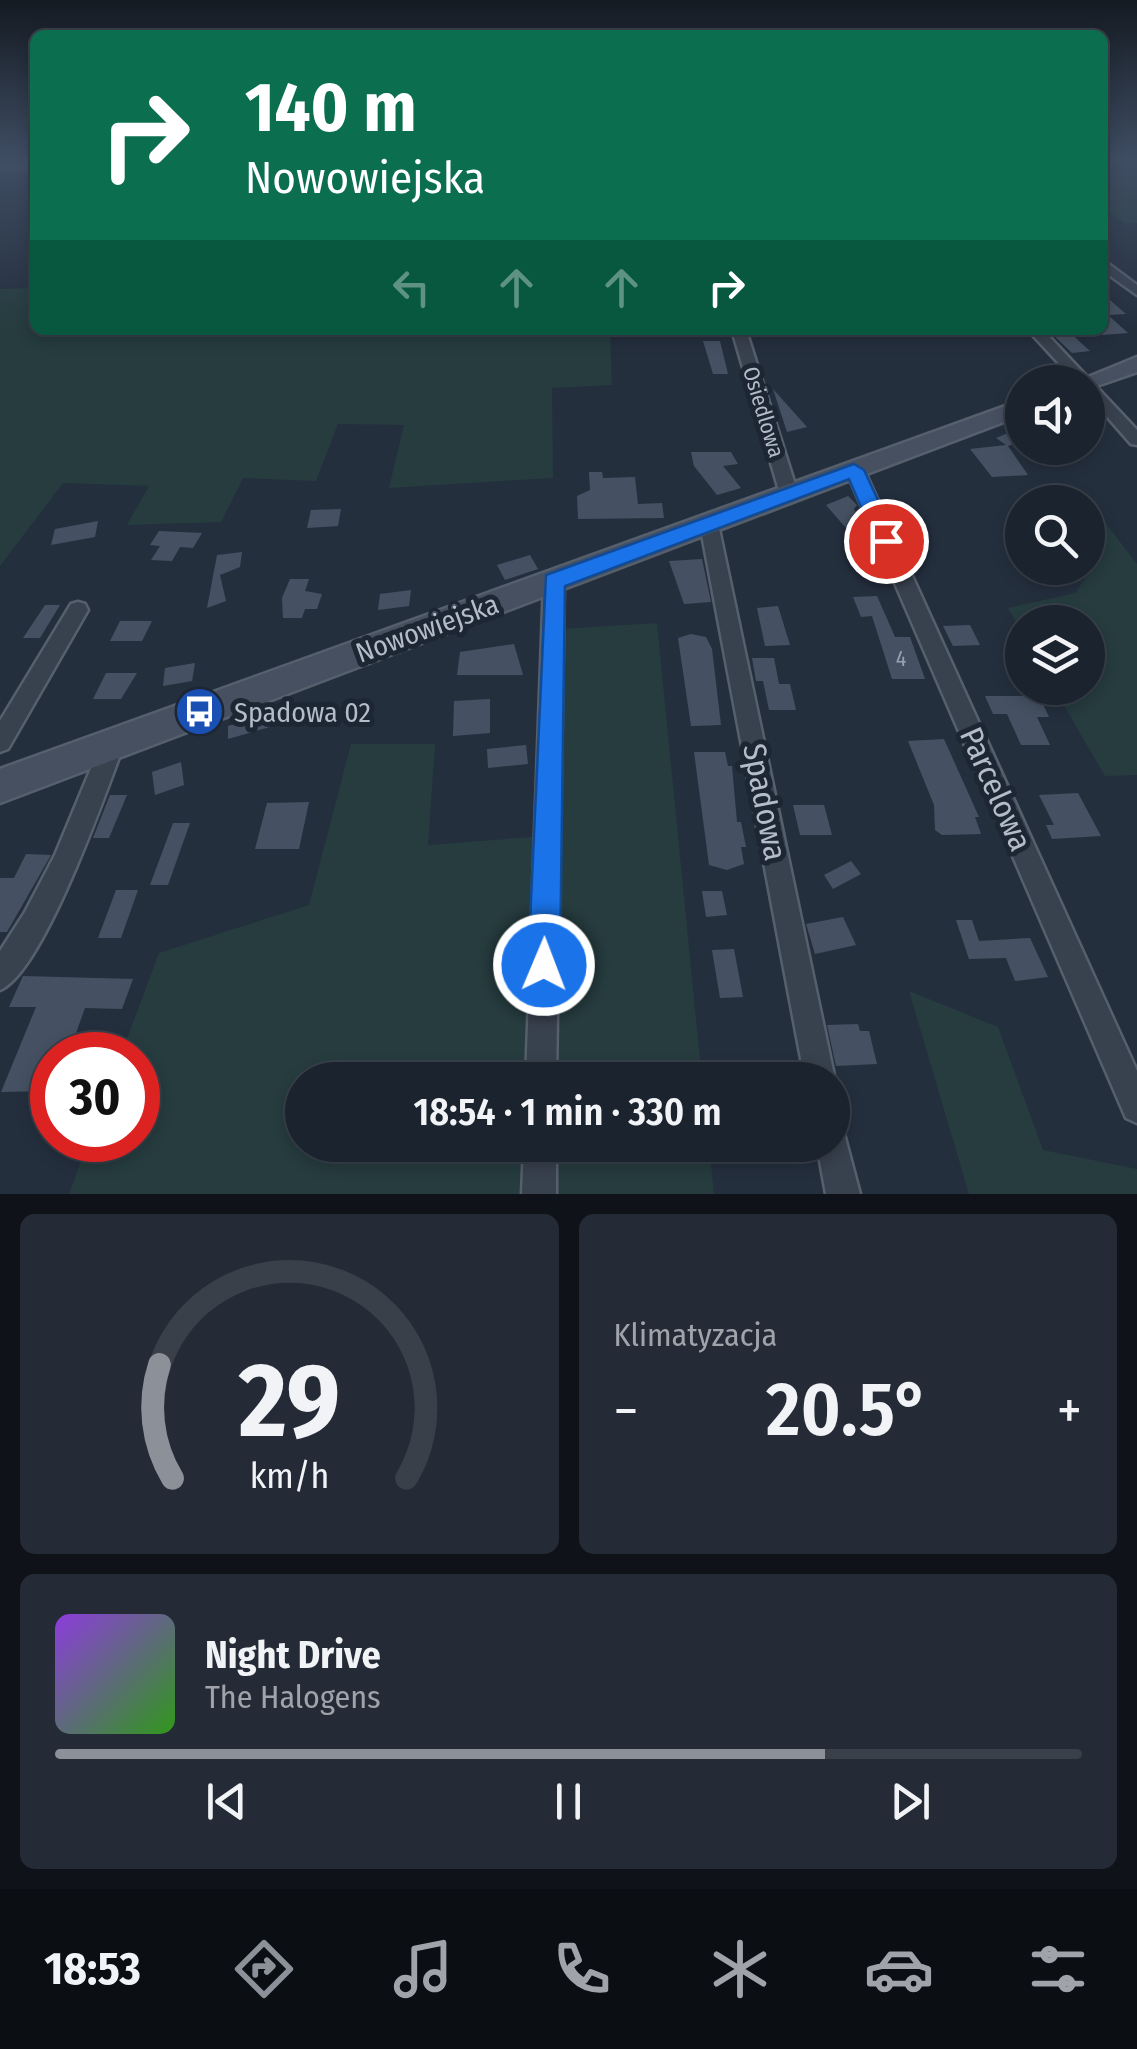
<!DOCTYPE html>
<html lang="pl">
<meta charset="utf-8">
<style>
body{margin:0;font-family:"Fira Sans Condensed",sans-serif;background:#242b36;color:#f1f3f6;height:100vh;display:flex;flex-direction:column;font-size:38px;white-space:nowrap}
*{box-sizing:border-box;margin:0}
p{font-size:32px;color:#a0a4aa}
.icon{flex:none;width:55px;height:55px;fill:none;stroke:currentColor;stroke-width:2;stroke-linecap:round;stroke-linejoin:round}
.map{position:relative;height:1194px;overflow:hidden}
.details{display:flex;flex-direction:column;gap:20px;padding:20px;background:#0f1319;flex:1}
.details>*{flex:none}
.top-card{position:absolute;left:30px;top:30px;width:1078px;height:305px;border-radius:15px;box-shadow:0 5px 15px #0003,0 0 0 2px #39404a;background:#0b6e4f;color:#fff;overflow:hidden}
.fabs{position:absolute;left:1005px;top:365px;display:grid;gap:20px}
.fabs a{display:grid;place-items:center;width:100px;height:100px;border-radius:50%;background:#1b232e;box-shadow:0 5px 15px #0003,0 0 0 2px #39404a;font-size:50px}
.speed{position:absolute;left:30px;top:1032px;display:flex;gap:20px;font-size:50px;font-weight:700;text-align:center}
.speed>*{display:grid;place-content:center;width:130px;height:130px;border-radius:50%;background:#1b232e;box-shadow:0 5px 15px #0003,0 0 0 2px #39404a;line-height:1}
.speed .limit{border:15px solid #d22;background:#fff;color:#111}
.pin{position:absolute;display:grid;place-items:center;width:85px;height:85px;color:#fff;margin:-42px;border:5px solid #fff;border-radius:50%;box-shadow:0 2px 10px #0007}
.me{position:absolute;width:110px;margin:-55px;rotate:1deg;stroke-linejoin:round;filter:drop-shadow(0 0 8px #0008)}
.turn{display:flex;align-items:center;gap:35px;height:210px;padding:0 50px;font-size:45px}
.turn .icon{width:130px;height:130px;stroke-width:2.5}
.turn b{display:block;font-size:70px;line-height:85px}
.lanes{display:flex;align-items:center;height:95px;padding:0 50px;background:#0003;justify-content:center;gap:50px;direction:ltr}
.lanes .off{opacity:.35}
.big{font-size:75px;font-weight:600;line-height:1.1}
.details .widget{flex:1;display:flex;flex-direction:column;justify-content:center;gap:15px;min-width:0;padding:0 35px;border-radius:15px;background:#242b36}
.details .dial{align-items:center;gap:0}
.dial svg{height:260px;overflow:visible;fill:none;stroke:#39404a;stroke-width:7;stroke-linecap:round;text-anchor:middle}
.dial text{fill:#f1f3f6;stroke:none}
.song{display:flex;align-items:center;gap:30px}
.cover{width:120px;height:120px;border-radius:15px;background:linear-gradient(135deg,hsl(270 70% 55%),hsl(110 70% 35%))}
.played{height:10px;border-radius:5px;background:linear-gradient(90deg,#8c9099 75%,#39404a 75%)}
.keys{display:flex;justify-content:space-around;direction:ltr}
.heat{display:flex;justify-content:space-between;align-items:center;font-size:55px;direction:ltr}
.details .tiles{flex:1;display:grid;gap:20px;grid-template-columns:1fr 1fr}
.widget:last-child{grid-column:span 2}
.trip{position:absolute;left:285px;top:1062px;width:565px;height:100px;border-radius:50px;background:#1b232e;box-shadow:0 5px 15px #0003,0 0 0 2px #39404a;font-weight:600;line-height:100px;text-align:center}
.tab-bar{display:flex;height:160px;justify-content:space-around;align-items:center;background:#0b0e12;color:#a0a4aa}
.tab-bar .icon{width:70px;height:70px}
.tab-bar .selected{color:#8c9099}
.tab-bar b{font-size:45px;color:#f1f3f6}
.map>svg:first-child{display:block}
.green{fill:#263c3f}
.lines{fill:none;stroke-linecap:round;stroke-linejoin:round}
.stream{stroke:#394c67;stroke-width:2.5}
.building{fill:#455162}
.street-casing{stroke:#565f6c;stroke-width:5}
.secondary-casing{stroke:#565f6c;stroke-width:5}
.primary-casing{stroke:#414a57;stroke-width:6}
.street{fill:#38414e;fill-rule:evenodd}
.secondary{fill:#465061;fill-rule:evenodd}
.primary{fill:#56606e;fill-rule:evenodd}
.route{fill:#1a73e8;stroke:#114b97;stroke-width:2.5}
.labels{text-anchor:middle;stroke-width:10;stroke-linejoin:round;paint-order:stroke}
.far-street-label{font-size:22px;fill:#b4bcc9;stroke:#1d2633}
.number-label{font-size:22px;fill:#98a1af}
.street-label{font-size:28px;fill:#b4bcc9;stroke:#1d2633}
.poi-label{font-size:28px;fill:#b4bcc9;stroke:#1d2633;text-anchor:start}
.near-street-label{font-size:32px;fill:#b4bcc9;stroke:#1d2633}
</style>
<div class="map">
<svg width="1137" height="1194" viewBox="0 0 1137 1194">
<rect width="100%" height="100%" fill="#242f3e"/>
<g class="green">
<path d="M1103 159H1137V223L1125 224 1103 208Z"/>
<path d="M35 288V330H610L612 385 552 388 553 478 389 488 404 425 338 424 316 481 243 478 221 522 127 525 149 486 63 483 0 566V289Z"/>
<path d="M1084 495 1137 564V775L1105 776 1054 688H1088V622H1022V633L1008 608 1075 593 1091 570 1088 502H1060Z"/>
<path d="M657 623 702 1080H302V1145H709L714 1194H69L89 1140H138V1055H121L159 953 309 905 351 744H435L428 845 558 835 560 629Z"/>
<path d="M909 991 998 1027 1043 1150 1137 1169V1194H969Z"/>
</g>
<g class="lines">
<path class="stream" d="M1105 159 1137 166"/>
</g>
<g class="building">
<path d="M1102 293 1126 314 1108 315 1128 333 1102 335Z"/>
<path d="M1048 330H1067L1090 351 1072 353Z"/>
<path d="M703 341H720L728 374H713Z"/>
<path d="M773 389 807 427 787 432Z"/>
<path d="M1010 432 1022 441 1008 446 1028 475 992 477 970 449 1006 445 996 438Z"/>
<path d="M691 452H731L738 464 723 466 741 488 717 495 694 466Z"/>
<path d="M589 472H602L603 478 635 477 638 504 662 503 664 518 578 519 577 496 590 490Z"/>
<path d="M848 496 857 505 854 509 868 531 852 535 826 505Z"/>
<path d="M341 509 338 526 307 528 311 510Z"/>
<path d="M98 521 95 537 51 545 55 529Z"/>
<path d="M159 531 202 533 193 548 180 547 172 561 151 560 160 546 150 545Z"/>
<path d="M242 552 240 567 220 575 226 601 207 608 217 555Z"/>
<path d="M530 555 538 569 505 580 497 565Z"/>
<path d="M702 559 711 602 684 604 669 561Z"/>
<path d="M290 579H309L305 591 322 594 317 609H305L302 618H283L282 598Z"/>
<path d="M411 590 409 606 378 610 380 594Z"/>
<path d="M877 596 895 637H910L925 679H892L872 616 861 617 853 597Z"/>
<path d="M45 605H60L40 638H23Z"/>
<path d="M778 606 790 645 765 646 757 608Z"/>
<path d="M120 621H152L142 641H110Z"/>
<path d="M970 625 980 645 953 646 943 626Z"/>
<path d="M691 634 706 637 712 649 721 725 691 726 678 638Z"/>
<path d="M514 644 523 675H457L460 652Z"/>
<path d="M752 658H774L779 684H790L796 710H769L763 681H756Z"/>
<path d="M195 663 192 681 163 686 165 668Z"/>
<path d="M106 673H137L121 699H93Z"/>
<path d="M985 696H1039L1049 717H1037L1050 745H1021L1007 714H993Z"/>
<path d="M490 699V733L453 736 454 701Z"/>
<path d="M269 714 270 727 228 739V726Z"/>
<path d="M944 739 979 817H975L981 834 942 835 935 830 934 805 908 741Z"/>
<path d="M526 745 528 764 488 768 487 749Z"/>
<path d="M694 752H725L728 766H732L737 822H741L746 847H741L744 864 727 870 709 865Z"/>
<path d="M181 762 184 785 155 795 152 772Z"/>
<path d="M1078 793 1101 836 1052 839 1046 825H1054L1039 795Z"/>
<path d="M110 795H127L109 838H93Z"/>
<path d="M309 802 299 849H255L267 803Z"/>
<path d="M793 805H824L832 835H800Z"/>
<path d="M173 823H190L168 885H150Z"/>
<path d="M26 854 51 855 7 932H0V878H14Z"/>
<path d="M851 861 861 874 833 889 824 875Z"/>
<path d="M116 890H138L121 938H98Z"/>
<path d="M702 891H722L727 915 706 917Z"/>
<path d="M843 917 856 945 815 954 806 924Z"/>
<path d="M956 920H972L979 941 1030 938 1048 977 1015 981 1006 958 969 959Z"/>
<path d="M734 949 743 997 720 998 712 950Z"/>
<path d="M23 976 133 979 122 1009 85 1008 68 1055H52V1091L1 1092 36 1007H9Z"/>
<path d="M858 1024 860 1031H869L877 1064 836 1066 827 1025Z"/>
</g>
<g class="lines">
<defs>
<g id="street">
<path d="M1102 259 1137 285V295L1102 270Z"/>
<path d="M732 330H746L798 494 795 498H783L780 494Z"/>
<path d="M1028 330H1043L1137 430V445L1131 444 1088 395V382H1076Z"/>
<path d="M855 464 864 470 1137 1071V1123L1126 1118 846 470Z"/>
<path d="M709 518 718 524 835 1080 832 1087V1080H805L700 524Z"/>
<path d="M554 574 564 581 556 1080H526L544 581Z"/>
<path d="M78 602 85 604 88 610 8 749 0 752V721L71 604Z"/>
<path d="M112 734 120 737 124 744C106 792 43 973 0 990V951L25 912 55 855 104 737Z"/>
<path d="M832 1125 843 1130 860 1194H826L817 1145H832Z"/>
<path d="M524 1145H556V1194H522Z"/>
</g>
<g id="secondary">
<path d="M1137 357V372L1088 389V382H1076Z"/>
<path d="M1022 400V415L0 803V769Z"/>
</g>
<rect id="primary" x="0" y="160" width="35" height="10"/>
</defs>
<use href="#street" class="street-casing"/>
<use href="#secondary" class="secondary-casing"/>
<use href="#primary" class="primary-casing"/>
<use href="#street" class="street"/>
<use href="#secondary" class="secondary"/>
<use href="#primary" class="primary"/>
</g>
<linearGradient id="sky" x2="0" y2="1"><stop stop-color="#141a22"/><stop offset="0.49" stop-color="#3f4d63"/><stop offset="1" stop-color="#3f4d63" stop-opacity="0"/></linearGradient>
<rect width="1137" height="326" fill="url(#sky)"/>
<path class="route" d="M854 464 864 470 897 541 894 546H878L849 479 565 586 560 965 556 976 544 981 533 976 528 965 546 575Z"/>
<defs>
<symbol id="bus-disc" viewBox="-11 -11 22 22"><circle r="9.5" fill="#1a4fb4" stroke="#1d2633"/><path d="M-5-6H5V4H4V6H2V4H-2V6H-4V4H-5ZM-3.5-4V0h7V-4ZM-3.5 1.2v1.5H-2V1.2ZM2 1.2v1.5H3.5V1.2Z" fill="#fff"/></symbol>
</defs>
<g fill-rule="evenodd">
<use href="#bus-disc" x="172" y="684" width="55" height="55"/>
</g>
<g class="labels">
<g class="far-street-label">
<text transform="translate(764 412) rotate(73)" y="8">Osiedlowa</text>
</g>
<g class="number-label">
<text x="901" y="666">4</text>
</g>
<g class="street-label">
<text transform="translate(427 628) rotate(-20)" y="10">Nowowiejska</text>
</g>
<g class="poi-label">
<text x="234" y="722">Spadowa 02</text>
</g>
<g class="near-street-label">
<text transform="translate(996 789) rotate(66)" y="11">Parcelowa</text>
<text transform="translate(765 802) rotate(79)" y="11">Spadowa</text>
</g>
</g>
</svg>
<div class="fabs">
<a><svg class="icon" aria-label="sound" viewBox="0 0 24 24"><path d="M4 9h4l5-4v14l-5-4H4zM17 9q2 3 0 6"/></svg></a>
<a><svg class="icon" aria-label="search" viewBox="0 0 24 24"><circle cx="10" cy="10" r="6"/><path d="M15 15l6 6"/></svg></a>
<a><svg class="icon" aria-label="layers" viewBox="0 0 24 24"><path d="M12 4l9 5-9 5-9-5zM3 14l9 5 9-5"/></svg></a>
</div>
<div class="speed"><div class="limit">30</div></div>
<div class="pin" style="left:886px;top:541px;background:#d93025"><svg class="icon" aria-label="arrive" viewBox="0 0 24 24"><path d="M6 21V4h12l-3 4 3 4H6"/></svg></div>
<svg class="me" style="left:544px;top:965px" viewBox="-20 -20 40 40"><circle r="17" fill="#1a73e8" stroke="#fff" stroke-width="3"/><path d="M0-11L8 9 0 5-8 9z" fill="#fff"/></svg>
<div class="trip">18:54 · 1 min · 330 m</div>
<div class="top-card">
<div class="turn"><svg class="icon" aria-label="right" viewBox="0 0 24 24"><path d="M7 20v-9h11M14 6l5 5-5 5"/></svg><div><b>140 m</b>Nowowiejska</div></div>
<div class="lanes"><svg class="icon off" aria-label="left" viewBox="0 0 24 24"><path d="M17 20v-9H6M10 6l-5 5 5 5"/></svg><svg class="icon off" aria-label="ahead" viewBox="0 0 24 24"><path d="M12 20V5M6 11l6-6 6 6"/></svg><svg class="icon off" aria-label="ahead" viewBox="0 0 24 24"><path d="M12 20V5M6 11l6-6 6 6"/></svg><svg class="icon" aria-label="right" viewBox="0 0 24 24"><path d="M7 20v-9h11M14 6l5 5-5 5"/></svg></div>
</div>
</div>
<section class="details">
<div class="tiles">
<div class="widget dial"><svg viewBox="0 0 100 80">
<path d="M14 69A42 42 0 1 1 86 69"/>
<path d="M14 69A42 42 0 0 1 10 34" stroke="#8c9099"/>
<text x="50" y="56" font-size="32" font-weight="700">29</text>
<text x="50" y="72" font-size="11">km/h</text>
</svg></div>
<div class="widget"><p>Klimatyzacja</p>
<div class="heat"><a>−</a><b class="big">20.5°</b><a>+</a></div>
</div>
<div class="widget">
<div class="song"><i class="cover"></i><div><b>Night Drive</b><p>The Halogens</p></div></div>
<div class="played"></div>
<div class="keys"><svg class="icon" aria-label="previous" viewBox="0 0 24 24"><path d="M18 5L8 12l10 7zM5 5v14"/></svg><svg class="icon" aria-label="pause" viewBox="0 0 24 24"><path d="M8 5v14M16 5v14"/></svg><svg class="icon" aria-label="next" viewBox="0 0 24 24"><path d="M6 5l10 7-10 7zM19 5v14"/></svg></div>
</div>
</div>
</section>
<nav class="tab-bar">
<b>18:53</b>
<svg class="icon selected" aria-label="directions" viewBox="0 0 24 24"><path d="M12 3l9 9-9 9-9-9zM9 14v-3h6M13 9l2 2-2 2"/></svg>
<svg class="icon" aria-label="music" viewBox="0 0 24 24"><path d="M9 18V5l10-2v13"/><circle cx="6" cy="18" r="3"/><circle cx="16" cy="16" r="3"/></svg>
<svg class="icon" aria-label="phone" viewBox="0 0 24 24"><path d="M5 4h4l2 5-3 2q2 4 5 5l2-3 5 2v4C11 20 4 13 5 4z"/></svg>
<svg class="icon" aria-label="climate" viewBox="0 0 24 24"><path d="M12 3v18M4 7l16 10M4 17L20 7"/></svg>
<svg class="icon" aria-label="car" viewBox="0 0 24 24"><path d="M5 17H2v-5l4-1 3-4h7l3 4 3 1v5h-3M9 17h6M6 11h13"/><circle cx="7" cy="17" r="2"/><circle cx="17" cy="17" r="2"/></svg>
<svg class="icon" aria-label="filters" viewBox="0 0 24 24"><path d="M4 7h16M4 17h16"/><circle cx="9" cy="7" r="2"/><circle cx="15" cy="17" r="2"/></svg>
</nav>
